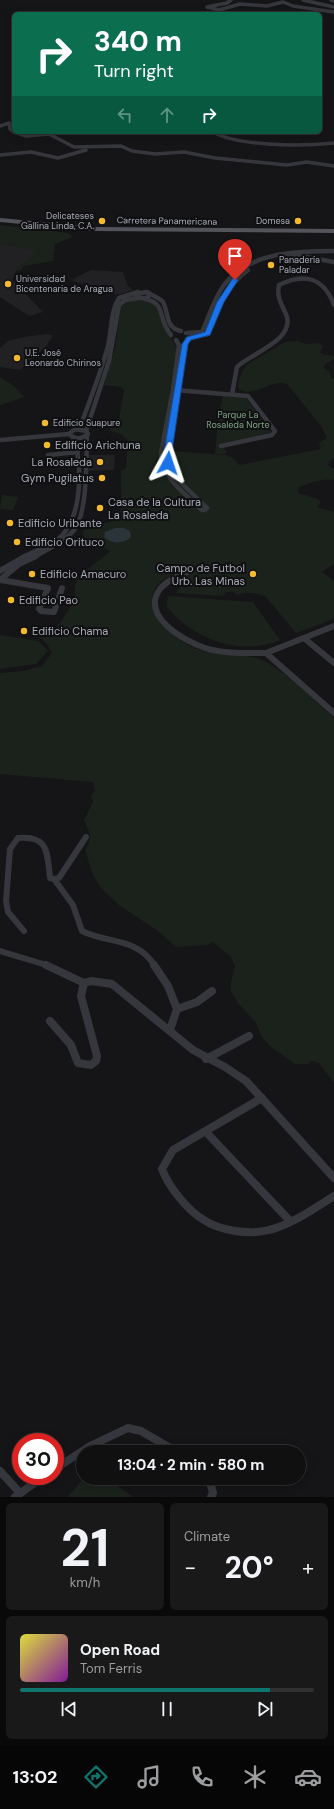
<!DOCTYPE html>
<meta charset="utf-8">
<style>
body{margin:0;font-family:"DM Sans",sans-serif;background:#19191a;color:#f1f3f6;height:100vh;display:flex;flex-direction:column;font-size:15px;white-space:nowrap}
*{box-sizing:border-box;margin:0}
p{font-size:13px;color:#9c9d9f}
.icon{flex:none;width:22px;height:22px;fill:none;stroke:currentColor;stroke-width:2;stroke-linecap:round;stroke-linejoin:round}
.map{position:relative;height:1497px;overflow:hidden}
.details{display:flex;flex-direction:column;gap:6px;padding:6px;background:#090909;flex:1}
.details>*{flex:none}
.guide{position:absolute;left:12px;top:12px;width:310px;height:122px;border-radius:6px;box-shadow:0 2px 10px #0003,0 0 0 1px #303031;background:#0b6e4f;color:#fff;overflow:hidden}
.speed{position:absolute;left:12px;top:1433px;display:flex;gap:8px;font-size:20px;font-weight:700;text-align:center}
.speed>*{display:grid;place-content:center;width:52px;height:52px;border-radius:50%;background:#101011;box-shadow:0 2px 10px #0003,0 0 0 1px #303031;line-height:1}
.speed .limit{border:6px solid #d22;background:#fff;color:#111}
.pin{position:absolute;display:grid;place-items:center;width:34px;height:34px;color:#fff;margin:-41px -17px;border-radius:50% 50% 50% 0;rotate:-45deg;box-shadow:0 0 4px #0007}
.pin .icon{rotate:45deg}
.me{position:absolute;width:44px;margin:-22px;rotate:5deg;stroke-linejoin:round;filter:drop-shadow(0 0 3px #0008)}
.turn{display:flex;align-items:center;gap:14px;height:84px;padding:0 16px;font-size:18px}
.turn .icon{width:52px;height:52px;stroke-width:2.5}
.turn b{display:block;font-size:28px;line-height:34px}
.lanes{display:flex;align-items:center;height:38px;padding:0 16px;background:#0003;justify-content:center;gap:20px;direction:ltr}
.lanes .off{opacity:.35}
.big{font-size:30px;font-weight:700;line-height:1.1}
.details .card{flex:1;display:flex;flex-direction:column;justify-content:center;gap:6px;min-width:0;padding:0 14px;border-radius:6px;background:#19191a}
.details .dial{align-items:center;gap:0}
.dial b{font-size:52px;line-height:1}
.song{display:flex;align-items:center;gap:12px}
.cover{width:48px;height:48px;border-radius:6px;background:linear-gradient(135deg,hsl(60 70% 55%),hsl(290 70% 35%))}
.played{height:4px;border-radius:2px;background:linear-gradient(90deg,#0f766e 85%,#303031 85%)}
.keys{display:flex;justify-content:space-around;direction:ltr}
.heat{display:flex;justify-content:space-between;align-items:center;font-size:22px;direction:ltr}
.details .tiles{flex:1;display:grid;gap:6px;grid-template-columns:1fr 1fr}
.card:last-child{grid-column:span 2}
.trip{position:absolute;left:76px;top:1445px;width:230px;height:40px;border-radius:20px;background:#101011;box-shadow:0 2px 10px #0003,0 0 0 1px #303031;font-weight:700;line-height:40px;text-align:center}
.tabs{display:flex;height:64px;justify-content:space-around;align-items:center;background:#060607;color:#9c9d9f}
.tabs .icon{width:28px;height:28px}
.tabs .active{color:#0f766e}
.tabs b{font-size:18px;color:#f1f3f6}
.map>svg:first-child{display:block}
.built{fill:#212124}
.green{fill:#1b221c}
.water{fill:#2b333b}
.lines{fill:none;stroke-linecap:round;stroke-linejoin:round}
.street-far3{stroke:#36373c;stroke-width:3.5}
.street-far2{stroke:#36373c;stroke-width:4.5}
.street-far1{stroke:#36373c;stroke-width:6}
.street{stroke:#36373c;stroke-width:8}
.primary{fill:#52535b;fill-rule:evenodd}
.route{fill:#1a73e8;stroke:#114b97}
.poi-dot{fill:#f3ba31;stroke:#101012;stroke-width:1.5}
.labels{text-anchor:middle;stroke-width:4;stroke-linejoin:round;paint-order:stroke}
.far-poi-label{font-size:9px;fill:#a7abb7;stroke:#101012;text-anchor:start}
.far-street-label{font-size:9px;fill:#a7abb7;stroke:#101012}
.far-park-label{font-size:9px;fill:#7da281;stroke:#101012}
.poi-label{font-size:11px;fill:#a7abb7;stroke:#101012;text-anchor:start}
</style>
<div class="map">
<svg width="334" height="1497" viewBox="0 0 334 1497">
<rect width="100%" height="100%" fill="#151517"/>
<g class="built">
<path d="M0 244 22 247 34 251V256L18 267 12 280 43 312 29 316 0 297Z"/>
<path d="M91 270 123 272 128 286 133 290 121 294H110L71 280Z"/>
<path d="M47 334 53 336 46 346 20 370 0 367V348L8 341 23 337Z"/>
<path d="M87 455H115L114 470 87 471Z"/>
</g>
<g class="green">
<path d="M0 225 68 233 73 237 55 244 53 261 24 266 21 270 16 271 18 267 34 256V252L22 247 0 244Z"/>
<path d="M138 299 155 303 170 337 180 353 176 389 181 394 177 409 171 451 225 455 234 458 239 465 321 449 319 443 327 438 321 426 287 384C271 378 252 400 238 388L239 379 246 365 285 342 298 341 306 344 318 343 323 346 320 352 322 354 334 356V359L325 364 324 368 330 372 331 378 334 379V458L329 461 328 465 334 470V480C323 478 310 483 299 487L298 493 318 499 321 503 317 507 334 512V564L322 572 334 581V619L296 633 265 596C257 593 245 591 237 595L233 592H226L223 596 176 593 187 578 183 573C172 575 161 578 155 589 140 616 180 645 203 651 224 656 249 652 268 663 292 677 313 700 334 718V1083L319 1063 312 1061 308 1064H295L271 1047 262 1037 256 1023 238 1003 231 991V983L235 966 230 956 213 942 207 945 176 947 158 931 119 905 102 889 93 875 85 850C93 837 90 833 84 820L93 802 91 796 95 790 93 782 0 774V673L23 671 42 666 52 653 47 644 40 637C59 630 68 613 75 595 76 592 74 587 76 583 82 570 100 561 110 551L86 540 83 534 84 530 118 519C124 508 120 484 121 471L126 468 128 440 119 433 110 431 111 421 119 420 124 390 121 387 104 385 115 348 121 307 124 302Z"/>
<path d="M0 377 14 386 24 397 0 405Z"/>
<path d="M223 396 246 398 271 432 222 447 227 452 225 454H215L219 412Z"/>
<path d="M2 495 18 497 13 510 0 509Z"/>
<path d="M168 596 253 602 280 640C240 657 193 639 167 607Z"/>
<path d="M0 635 38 641 48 651 36 664 0 669Z"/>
<path d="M84 1478H106L133 1497H68Z"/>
</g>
<path class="water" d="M115 528H124L130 531 131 536 130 538C122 544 111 544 104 537L105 532Z"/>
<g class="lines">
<g class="street-far3">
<path d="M231 0 227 3 207 7 219 10 240 4 267 6 283 2 293 6 334 12"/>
<path d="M303 0 334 7"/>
<path d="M331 0 334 1"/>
<path d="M0 126 9 123 10 129 14 132"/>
<path d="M14 132 26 136 49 134 74 147 121 146 132 151 155 154 184 152 215 158 287 165 307 162 334 166"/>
<path d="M213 132C240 147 303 146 334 143"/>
<path d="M0 155 31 152 58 158 86 150"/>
</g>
<g class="street-far2">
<path d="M289 256H301L334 262"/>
<path d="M149 293C153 296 160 298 163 302 169 313 165 328 181 331"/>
<path d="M146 298 150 295 147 292 134 294 136 297C171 302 154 314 171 335"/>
<path d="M186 333 202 332C209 317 214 298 224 285 249 252 296 251 334 251"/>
<path d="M189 338 208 334C218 310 226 286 248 270"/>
<path d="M176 340 179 345 173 390 161 453C163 479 184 493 202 510H205L207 508 174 476 167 458 187 339"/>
<path d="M175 390 248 396 275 431 272 435 221 446"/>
<path d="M232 394 237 367C250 354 293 341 287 317 283 306 276 298 279 285 305 272 324 278 334 305"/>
<path d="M75 429 86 431 88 434C82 439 75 440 69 434Z"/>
<path d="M77 429 82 422C91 397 101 372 108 346 112 330 110 312 119 298L138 292"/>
<path d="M86 431 109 361 119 305 125 300 139 298"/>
<path d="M0 440 69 434"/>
<path d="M48 455 78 452"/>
<path d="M24 557C34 551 47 547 57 540 83 520 83 465 73 437"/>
<path d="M34 557C48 549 64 542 74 530 88 513 86 459 87 436"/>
</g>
<g class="street-far1">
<path d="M191 570C181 575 167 580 160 589 140 616 184 641 205 648 224 654 246 653 266 653"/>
<path d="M0 571 26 556"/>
<path d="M0 580 19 564 36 556"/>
<path d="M0 580 48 588 39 609 41 611 54 612 62 588"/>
<path d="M334 626 266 653 334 713"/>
<path d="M305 639 334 663"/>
<path d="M54 879 59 878 86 837"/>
<path d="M24 931 8 912 6 901 10 849 18 838C49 835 47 853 50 878L54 879 73 905 82 931C108 944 137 937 155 966"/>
<path d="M0 951 50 966"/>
</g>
<g class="street">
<path d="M46 965 84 983 91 981 112 984 193 1050 225 1067 246 1081 334 1178"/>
<path d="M154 965 168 986 177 1009 170 1030"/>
<path d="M177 1009 197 1002 212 991"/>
<path d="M50 1021 71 1045 78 1063 91 1065 96 1061 97 1056 81 996 84 983"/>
<path d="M206 1059 249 1036"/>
<path d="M262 1098 173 1150 162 1169C168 1186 188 1211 204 1220 220 1231 250 1235 269 1230 291 1225 315 1208 334 1196"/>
<path d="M206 1132 290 1221"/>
<path d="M55 1469 90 1446 128 1428 141 1431 177 1452"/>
<path d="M0 1471 20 1493"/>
<path d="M209 1478 213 1493 211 1497"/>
<path d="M15 1497 44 1476"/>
</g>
<path class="primary" d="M0 218 95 227 334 229V233L95 231 0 222Z"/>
</g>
<path class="route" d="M235 278 238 280 224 302 210 335 191 340 188 344 171 458V463L165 464 163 458 182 344 187 337 205 332 217 302 233 278Z"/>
<g class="poi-dot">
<circle cx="102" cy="221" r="4"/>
<circle cx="298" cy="221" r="4"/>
<circle cx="271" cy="265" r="4"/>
<circle cx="8" cy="284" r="4"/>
<circle cx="17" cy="358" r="4"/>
<circle cx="45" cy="423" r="4"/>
<circle cx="47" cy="445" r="4"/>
<circle cx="100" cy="462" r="4"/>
<circle cx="102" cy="478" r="4"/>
<circle cx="100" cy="508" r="4"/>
<circle cx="10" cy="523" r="4"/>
<circle cx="17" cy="542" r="4"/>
<circle cx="32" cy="574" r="4"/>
<circle cx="253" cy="574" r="4"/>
<circle cx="11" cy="600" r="4"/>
<circle cx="24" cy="631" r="4"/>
</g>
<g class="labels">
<g class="far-poi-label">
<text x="94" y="219" text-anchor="end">Delicateses<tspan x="94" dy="10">Gallina Linda, C.A.</tspan></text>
<text x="290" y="224" text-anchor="end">Domesa</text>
<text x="279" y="263">Panadería<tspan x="279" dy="10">Paladar</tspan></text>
<text x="16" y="282">Universidad<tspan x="16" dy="10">Bicentenaria de Aragua</tspan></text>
<text x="25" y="356">U.E. José<tspan x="25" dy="10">Leonardo Chirinos</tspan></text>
<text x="53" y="426">Edificio Suapure</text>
</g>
<g class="far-street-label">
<text transform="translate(167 221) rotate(1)" y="3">Carretera Panamericana</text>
</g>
<g class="far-park-label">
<text x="238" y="418">Parque La<tspan x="238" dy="10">Rosaleda Norte</tspan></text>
</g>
<g class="poi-label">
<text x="55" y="449">Edificio Arichuna</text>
<text x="92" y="466" text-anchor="end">La Rosaleda</text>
<text x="94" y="482" text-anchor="end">Gym Pugilatus</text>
<text x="108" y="506">Casa de la Cultura<tspan x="108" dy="13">La Rosaleda</tspan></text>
<text x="18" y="527">Edificio Uribante</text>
<text x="25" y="546">Edificio Orituco</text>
<text x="245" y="572" text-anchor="end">Campo de Futbol<tspan x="245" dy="13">Urb. Las Minas</tspan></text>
<text x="40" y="578">Edificio Amacuro</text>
<text x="19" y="604">Edificio Pao</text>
<text x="32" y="635">Edificio Chama</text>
</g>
</g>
</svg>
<div class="speed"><div class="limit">30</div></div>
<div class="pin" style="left:235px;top:280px;background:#d93025"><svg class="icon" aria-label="arrive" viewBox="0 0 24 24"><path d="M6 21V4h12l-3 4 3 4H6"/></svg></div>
<svg class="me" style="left:168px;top:463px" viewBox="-20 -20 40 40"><path d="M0-17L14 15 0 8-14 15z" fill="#1a73e8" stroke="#fff" stroke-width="4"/></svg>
<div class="trip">13:04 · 2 min · 580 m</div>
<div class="guide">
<div class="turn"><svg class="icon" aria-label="right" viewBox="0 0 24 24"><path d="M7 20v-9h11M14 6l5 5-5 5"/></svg><div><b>340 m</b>Turn right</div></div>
<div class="lanes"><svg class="icon off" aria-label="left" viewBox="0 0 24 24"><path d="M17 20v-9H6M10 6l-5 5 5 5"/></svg><svg class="icon off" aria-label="ahead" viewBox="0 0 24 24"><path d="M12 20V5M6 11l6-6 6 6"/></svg><svg class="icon" aria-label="right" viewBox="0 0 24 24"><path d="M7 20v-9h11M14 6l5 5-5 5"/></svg></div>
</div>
</div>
<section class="details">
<div class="tiles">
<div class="card dial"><b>21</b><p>km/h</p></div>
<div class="card"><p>Climate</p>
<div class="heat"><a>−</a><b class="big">20°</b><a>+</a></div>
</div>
<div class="card">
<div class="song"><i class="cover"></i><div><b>Open Road</b><p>Tom Ferris</p></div></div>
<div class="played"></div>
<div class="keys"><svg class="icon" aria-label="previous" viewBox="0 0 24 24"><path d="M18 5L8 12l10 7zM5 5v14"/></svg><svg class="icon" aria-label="pause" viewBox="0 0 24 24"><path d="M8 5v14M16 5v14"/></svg><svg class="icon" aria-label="next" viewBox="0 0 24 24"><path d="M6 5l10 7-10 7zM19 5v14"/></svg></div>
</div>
</div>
</section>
<nav class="tabs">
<b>13:02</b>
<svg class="icon active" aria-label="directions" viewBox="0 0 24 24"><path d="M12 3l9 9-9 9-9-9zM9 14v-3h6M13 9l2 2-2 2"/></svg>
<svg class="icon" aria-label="music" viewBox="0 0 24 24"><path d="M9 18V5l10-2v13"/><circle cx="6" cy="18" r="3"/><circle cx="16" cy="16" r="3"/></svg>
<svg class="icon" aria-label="phone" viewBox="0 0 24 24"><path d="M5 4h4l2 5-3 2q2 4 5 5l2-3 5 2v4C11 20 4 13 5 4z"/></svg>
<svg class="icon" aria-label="climate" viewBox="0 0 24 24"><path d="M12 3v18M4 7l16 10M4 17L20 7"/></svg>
<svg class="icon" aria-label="car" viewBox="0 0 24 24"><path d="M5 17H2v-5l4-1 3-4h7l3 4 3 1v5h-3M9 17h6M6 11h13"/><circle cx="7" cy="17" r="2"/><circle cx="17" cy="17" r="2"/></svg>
</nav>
